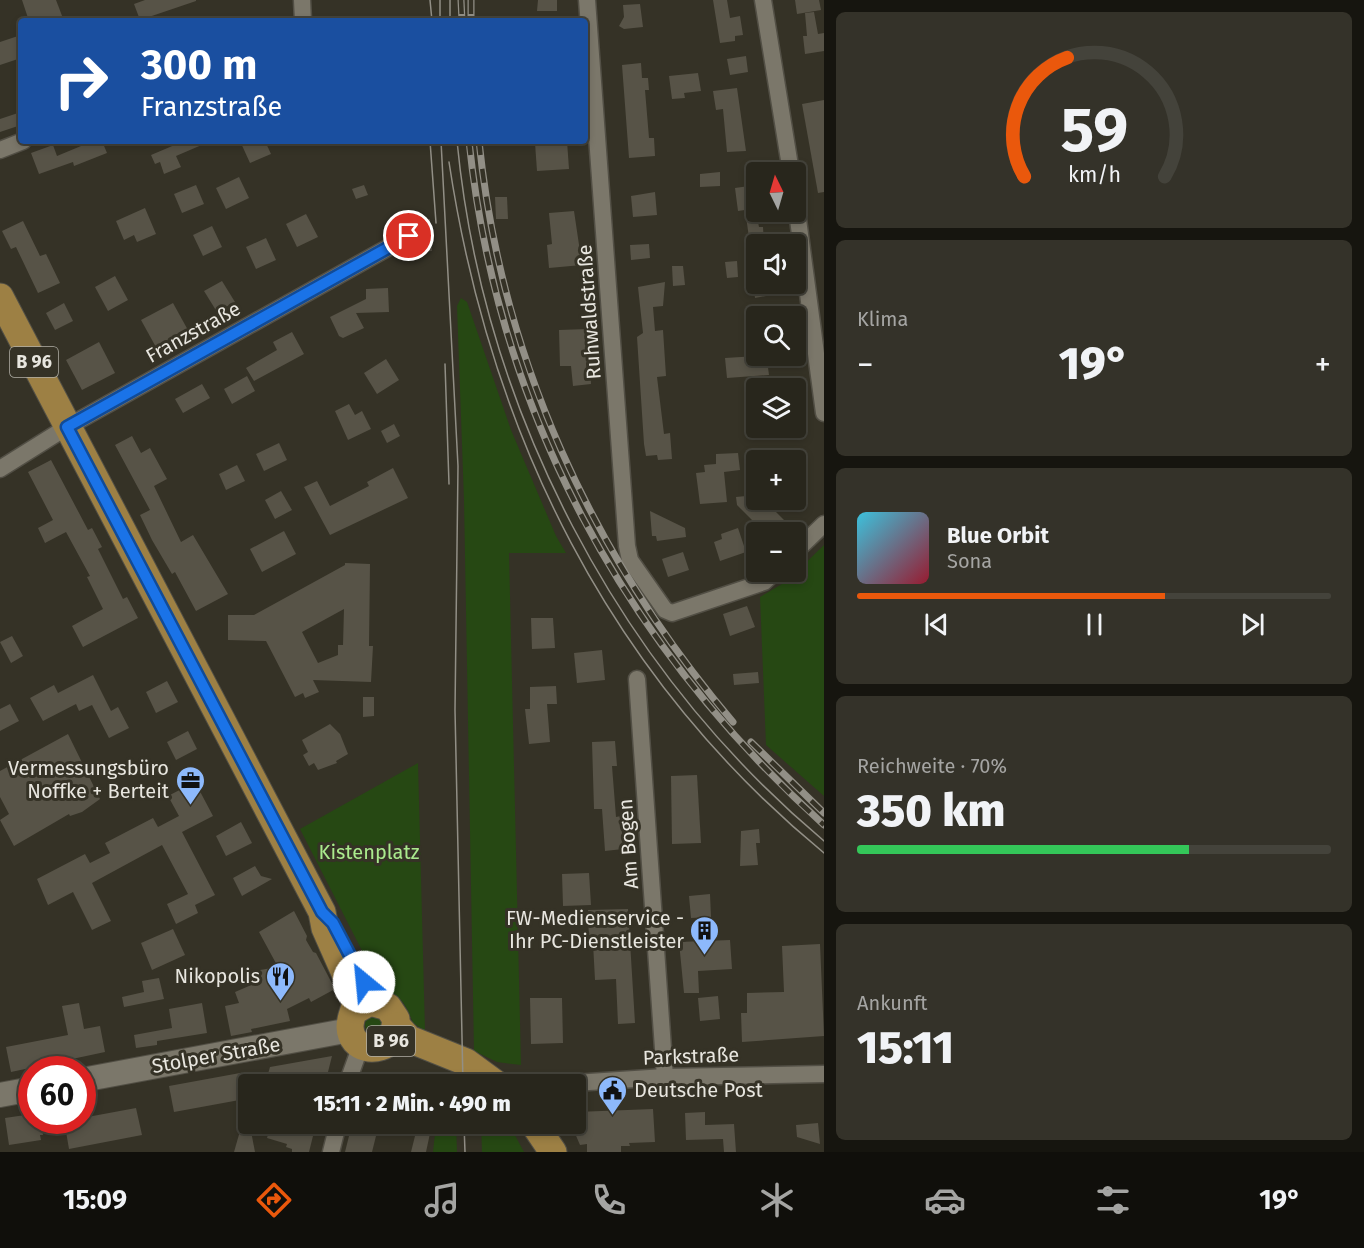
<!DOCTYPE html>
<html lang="de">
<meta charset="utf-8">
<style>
body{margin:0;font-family:"Fira Sans",sans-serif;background:#343229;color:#f1f3f6;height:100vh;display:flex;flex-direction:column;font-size:22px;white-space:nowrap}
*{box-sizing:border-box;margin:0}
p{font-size:20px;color:#a5a5a3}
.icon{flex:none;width:33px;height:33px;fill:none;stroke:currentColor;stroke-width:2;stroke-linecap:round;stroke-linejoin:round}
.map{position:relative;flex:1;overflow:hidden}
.details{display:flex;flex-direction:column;gap:12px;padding:12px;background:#16150f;width:540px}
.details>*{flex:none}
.guide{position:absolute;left:18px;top:18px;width:570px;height:126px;border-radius:6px;box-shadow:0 3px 9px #0003,0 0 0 2px #44433b;background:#1a4fa0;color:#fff;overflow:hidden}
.needle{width:39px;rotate:355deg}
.controls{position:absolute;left:746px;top:162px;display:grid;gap:12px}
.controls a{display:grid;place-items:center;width:60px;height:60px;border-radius:6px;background:#28261c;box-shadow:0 3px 9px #0003,0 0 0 2px #44433b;font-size:30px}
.speed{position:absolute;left:18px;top:1056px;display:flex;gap:12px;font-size:30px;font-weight:700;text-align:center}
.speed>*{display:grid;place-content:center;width:78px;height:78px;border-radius:50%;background:#28261c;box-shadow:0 3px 9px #0003,0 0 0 2px #44433b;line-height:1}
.speed .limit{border:9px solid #d22;background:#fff;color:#111}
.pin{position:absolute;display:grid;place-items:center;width:51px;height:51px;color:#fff;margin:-26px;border:3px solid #fff;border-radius:50%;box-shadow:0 2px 6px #0007}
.me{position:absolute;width:66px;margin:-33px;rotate:332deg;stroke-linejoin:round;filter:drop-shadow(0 0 4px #0008)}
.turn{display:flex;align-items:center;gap:21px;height:126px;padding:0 24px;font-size:27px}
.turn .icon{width:78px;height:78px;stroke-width:2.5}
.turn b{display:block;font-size:42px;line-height:51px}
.big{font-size:45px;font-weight:800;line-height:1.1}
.details .card{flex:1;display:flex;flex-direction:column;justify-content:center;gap:9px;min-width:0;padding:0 21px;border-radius:9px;background:#343229}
.details .dial{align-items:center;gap:0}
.dial svg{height:156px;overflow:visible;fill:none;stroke:#44433b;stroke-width:7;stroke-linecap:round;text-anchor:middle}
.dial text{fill:#f1f3f6;stroke:none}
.song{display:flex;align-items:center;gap:18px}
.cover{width:72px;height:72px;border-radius:9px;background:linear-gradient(135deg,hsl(190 70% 55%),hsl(350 70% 35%))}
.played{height:6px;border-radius:3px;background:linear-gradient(90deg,#ea580c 65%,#44433b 65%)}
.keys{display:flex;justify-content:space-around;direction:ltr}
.heat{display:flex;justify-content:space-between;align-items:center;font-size:33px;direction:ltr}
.charge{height:9px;border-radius:4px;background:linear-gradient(90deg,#34c759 70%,#44433b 0)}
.trip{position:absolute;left:238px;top:1074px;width:348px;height:60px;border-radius:6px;background:#28261c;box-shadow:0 3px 9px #0003,0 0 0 2px #44433b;font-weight:800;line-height:60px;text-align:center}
.dock{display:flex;height:96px;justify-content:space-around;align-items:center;background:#100f0b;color:#a5a5a3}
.dock .icon{width:42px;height:42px}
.dock .selected{color:#ea580c}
.dock b{font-size:27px;color:#f1f3f6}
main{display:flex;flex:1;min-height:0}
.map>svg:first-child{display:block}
.green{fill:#264813}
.building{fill:#575347;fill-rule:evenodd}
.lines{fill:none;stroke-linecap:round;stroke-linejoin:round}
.minor-casing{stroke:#524f45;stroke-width:19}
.secondary-casing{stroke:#524f45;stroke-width:26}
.primary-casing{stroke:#524f45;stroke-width:29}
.minor{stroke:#7b776a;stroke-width:16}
.secondary{stroke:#7b776a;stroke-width:24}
.primary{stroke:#9d8044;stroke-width:27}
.tram{stroke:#928f86;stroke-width:1.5}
.rail-casing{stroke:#928f86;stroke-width:7}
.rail{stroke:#353226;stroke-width:4.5;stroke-dasharray:14;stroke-linecap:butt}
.route-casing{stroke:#114b97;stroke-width:15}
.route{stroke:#1a73e8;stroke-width:10}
.labels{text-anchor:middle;stroke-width:6;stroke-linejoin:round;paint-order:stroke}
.shield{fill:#353226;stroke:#b2b0a8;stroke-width:1.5}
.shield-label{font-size:18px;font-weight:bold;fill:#e8e6df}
.street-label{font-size:20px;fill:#e8e6df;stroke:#353226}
.poi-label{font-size:20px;fill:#e8e6df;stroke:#353226;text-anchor:end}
.park-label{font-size:20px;fill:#aaea8d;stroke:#353226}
</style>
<main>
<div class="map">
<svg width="824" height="1152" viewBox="0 0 824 1152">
<rect width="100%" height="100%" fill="#353226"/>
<g class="green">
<path d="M461 298 467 302 511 430 556 536 566 553H509L521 1065 497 1062 474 1051 464 500 457 306Z"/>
<path d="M824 545V796L766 745 760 597 787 581Z"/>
<path d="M418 763 425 1031 413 1023C406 1004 401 995 381 988L300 829Z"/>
<circle cx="374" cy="1025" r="9"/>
<path d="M436 1124H456L457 1152H433Z"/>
<path d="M481 1124H509L524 1152H482Z"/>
</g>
<g class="building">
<path d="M22 0H56L64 21H29Z"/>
<path d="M145 0H196V1L140 20 134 4Z"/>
<path d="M538 0H557V11H537Z"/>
<path d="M713 0H727L730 18 740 16 743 35 735 36V41L720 43Z"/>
<path d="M795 0H819L821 10 797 14Z"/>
<path d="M640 4 643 27 624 29 619 26 624 17 623 5Z"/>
<path d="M814 12 818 34 824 33V51L805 54 803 36H807L805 13Z"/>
<path d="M21 35V58L0 65V42Z"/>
<path d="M746 56 748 72 730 75 727 59Z"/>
<path d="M641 63 642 78H648L649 90H645L649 138H654L655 156 629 158 622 65Z"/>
<path d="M698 73 701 91 684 93 685 98 672 99 669 76Z"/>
<path d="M737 88 746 151 727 152 723 109 716 110 713 91Z"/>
<path d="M824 100V192L818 193 802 104Z"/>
<path d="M21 112V125L0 132V119Z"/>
<path d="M78 141H102L107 153 74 166 73 162 39 174 31 153 53 145 57 156 81 146Z"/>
<path d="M184 141H211L176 156 181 167 164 174 160 162 155 164 151 155Z"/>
<path d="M240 141H265L271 154 250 163Z"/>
<path d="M567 141 569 169 537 171 535 143Z"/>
<path d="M720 172V186L700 187V174Z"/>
<path d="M239 177 249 198 226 209 216 188Z"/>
<path d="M196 185 204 204 182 213 174 194Z"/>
<path d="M364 185 368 195 356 199 352 189Z"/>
<path d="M756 185V212L759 227H763L764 244H750L745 210 738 211 735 188Z"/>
<path d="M655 192 657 215 633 217 631 196Z"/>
<path d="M495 197H507L508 219H496Z"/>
<path d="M145 208 156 234 137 242 134 235 124 240 116 221Z"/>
<path d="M574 211 582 265 549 268 547 245 552 244 549 213Z"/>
<path d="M306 214 318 237 297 247 286 224Z"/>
<path d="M430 219 432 251 419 252 418 220Z"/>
<path d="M23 221 40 256 46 254 60 283 38 293 16 247 11 249 2 231Z"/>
<path d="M212 226 222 247 203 256 193 235Z"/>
<path d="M266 238 276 260 256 269 246 247Z"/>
<path d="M649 244 650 258 631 260 630 245Z"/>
<path d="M737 261 738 277 727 278 725 262Z"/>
<path d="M672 266H683L685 285 673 286Z"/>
<path d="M115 276 128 300 108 311 95 287Z"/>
<path d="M222 281 235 302 217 312 204 291Z"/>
<path d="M665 282 663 306 653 307 655 331 663 330 666 376 657 377 664 434 670 433 672 459 658 460 657 455 646 456 644 444 637 337 643 333 638 287Z"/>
<path d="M753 284H775L777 294 755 298Z"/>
<path d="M388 288 389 312 356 313 364 328 343 338 339 336 330 317 366 299V289Z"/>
<path d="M64 303 73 321 55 330 46 313Z"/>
<path d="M173 303 189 332 157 349 141 320Z"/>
<path d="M588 329 591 384 573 386 571 366H560L559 330Z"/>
<path d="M292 332 304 354 254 381 246 368 277 350 273 342Z"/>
<path d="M99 342 115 373 82 390 66 360Z"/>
<path d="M757 356 758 361 767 360 769 375 727 378 725 358Z"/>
<path d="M386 359 399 380 377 394 364 373Z"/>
<path d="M247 376 255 391 232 404 224 389Z"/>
<path d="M202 384 210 398 183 413 175 399Z"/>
<path d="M349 404 355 415 362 411 371 429 348 440 335 411Z"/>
<path d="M394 424 400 436 387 443 381 431Z"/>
<path d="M132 436 141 453 150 448 167 479 154 486 181 542 193 535 228 594 196 611 175 572 172 574 152 540 140 515 150 510 115 445Z"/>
<path d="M279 443 287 460 264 471 256 454Z"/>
<path d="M738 453 740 470 724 472 727 502 700 504 696 473 705 472 704 465 716 464V454Z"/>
<path d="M51 460 88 530 92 528 102 547 98 549 123 599 127 597 138 618 83 647 72 626 103 609 87 577 90 576 66 532 45 543 38 528 53 520 28 472Z"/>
<path d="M237 465 245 481 226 490 219 474Z"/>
<path d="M393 468 408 498 330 535 304 487 317 481 330 506 369 486 367 482Z"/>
<path d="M805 469 808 489 795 491V471Z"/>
<path d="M281 491 292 510 275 519 265 500Z"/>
<path d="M756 495 759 503 766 502 788 524 780 532H764L737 505 736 497Z"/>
<path d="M650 511 685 528 686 537 657 541 656 536H652Z"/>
<path d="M738 528 746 552 720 561 714 542 722 539 721 534Z"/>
<path d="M284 531 296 554 262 572 250 549Z"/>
<path d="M683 552 689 570 668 577 662 559Z"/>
<path d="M345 563 370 564 369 646H373L371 682 313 680 319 692 305 698 303 693 295 697 266 641 228 640V615H254L345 565ZM344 609 343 645H338V655L318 663 302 632Z"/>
<path d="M747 606 755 627 730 636 723 614Z"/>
<path d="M531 618H553L555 648 532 649Z"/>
<path d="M12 636 23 656 11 663 0 642Z"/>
<path d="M602 650 605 680 577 683 574 653Z"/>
<path d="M758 672 759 683 734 685 733 674Z"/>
<path d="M93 675 111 711 118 707 129 728 109 738 92 705 79 711 76 704 43 721 30 698 54 685 58 693Z"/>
<path d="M167 681 178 702 156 713 146 692Z"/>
<path d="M556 686 557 704H547L550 742 529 744 525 709H530V687Z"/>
<path d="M363 697H374V716L363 717Z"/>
<path d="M10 704 19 721 0 731V709Z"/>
<path d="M330 724 340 734 348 754 336 761 337 763 318 770 314 763 309 766 303 755 308 752 302 740Z"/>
<path d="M188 731 197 749 176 760 167 742Z"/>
<path d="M68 734 100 799 82 812 70 816 69 814 14 846 0 820 9 814 0 797V771Z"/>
<path d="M615 741 617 766H612L616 817 621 816 623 849 605 851 602 809H594L592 742Z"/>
<path d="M697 775 701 843 672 844 671 776Z"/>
<path d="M195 782 213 816 182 832 215 895 195 905 198 913 176 924 167 904 188 894 162 845 92 883 111 921 92 930 73 892 48 905 37 879 85 854 90 863 110 853 105 843 153 818 158 827 179 816 168 796Z"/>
<path d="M241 822 252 843 226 856 216 836Z"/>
<path d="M759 829 760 843H756L758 865 740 866 741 831Z"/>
<path d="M255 866 261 876 272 879 242 896 233 878Z"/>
<path d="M589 873 591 905 563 906 562 874Z"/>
<path d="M710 894 711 917 691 918 689 896Z"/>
<path d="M628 909 635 1023 618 1024 616 979 595 980 593 943H589L588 910Z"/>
<path d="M294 911 307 936 306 940 313 952 316 953 335 989 311 1002 309 998 287 1009 290 1021 251 1029 252 1032 231 1036 225 1006 239 1003 235 992 249 986 243 973 278 967 259 932Z"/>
<path d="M173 929 185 955 152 970 141 943Z"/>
<path d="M730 940 732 969 698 971 699 993H684L679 942Z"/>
<path d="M820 944 824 1036 742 1042 741 1013H747V993L784 992 782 946Z"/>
<path d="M159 978 164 999 124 1007 122 997 144 992 142 981Z"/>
<path d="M718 996 720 1019 700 1021 698 998Z"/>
<path d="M530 998H562L563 1043 531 1044Z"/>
<path d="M79 1003 84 1029 100 1026 105 1052 11 1072 6 1047 68 1035 62 1006Z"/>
<path d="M202 1003 207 1033 157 1041V1045L136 1048 134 1035 172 1028 169 1009Z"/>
<path d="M332 1056 325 1084H265L270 1067Z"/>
<path d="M240 1073 245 1099 174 1112 169 1086Z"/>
<path d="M136 1108 142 1135 69 1149 64 1120H82V1118Z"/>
<path d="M653 1109 655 1142 629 1143 630 1146H621V1152H587V1144L580 1145 571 1124H576V1112Z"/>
<path d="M705 1112V1125L734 1124 736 1152H724L723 1139 686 1140 685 1113Z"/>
<path d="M32 1114V1120H41L43 1135H40L41 1140 9 1145 5 1118Z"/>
<path d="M818 1123 820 1144 797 1137 796 1125Z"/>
<path d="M242 1124 250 1126 255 1152H234Z"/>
<path d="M271 1124H316L309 1152H292V1149L286 1147 287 1144 267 1138Z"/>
<path d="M352 1124H379L372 1152H345Z"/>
<path d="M418 1124H432L426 1152H411Z"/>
</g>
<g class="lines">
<defs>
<g id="minor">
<path d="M302 0 303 21"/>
<path d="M587 0 627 546 630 560 665 610 672 613 764 582 775 572"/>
<path d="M763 0 791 172"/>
<path d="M0 150 23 141"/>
<path d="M795 197 824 413"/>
<path d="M0 469 67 427 409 236"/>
<path d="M795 552 824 524"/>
<path d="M637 679 665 1077"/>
<path d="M347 1084 361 1045"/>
<path d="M559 1084 665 1077 824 1074"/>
<path d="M331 1152 338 1124"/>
</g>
<g id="secondary">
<path d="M82 1080 350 1030"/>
<path d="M0 1095 32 1089"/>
</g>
<g id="primary">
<path d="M0 297 322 912 325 928 356 998C356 1009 350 1016 350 1027 351 1051 379 1054 393 1039L396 1019 388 1007 370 1002 356 1010"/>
<path d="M397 1026 409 1039 466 1062 496 1084"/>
<path d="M534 1124 553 1152"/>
</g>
</defs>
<use href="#minor" class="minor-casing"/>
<use href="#secondary" class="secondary-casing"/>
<use href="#primary" class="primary-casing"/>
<use href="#minor" class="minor"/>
<use href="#secondary" class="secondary"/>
<use href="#primary" class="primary"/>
<g class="tram">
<path d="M430 0 432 21"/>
<path d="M450 0V21"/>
<path d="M440 21V0"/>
<path d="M430 141 436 223"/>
<path d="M441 141 458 466 455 710 463 1084"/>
<path d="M457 141C483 409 617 667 824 841"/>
<path d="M449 162C490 434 609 676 824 853"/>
<path d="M445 364 449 484"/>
<path d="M464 1124 465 1152"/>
</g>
<defs>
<g id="rail">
<path d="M461 0 462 21"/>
<path d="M471 0V21"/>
<path d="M469 141C497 411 624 644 824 825"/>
<path d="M479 141C501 358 592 556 733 722"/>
<path d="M751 742 824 813"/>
</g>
</defs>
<use href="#rail" class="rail-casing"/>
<use href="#rail" class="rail"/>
</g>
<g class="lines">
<defs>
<path id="route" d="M364 982 333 923 322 912 67 427 409 236"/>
</defs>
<use href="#route" class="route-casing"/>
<use href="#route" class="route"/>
</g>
<defs>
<symbol id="office-pin" viewBox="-11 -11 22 30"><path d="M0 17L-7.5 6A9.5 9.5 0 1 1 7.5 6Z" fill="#8db9fc" stroke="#353226"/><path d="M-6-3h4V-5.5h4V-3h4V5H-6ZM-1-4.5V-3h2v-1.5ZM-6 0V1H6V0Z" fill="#111"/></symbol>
<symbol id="building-pin" viewBox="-11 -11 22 30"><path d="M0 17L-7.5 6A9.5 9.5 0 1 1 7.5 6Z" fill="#8db9fc" stroke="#353226"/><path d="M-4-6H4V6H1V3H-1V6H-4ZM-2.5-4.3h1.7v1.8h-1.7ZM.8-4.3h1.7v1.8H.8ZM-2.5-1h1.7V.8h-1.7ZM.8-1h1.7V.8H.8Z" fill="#111"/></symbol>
<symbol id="restaurant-pin" viewBox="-11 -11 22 30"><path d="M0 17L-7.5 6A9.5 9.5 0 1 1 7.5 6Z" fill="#8db9fc" stroke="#353226"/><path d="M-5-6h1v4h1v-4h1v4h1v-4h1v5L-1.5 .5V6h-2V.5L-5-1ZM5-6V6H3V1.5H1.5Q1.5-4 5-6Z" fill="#111"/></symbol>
<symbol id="civic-pin" viewBox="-11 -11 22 30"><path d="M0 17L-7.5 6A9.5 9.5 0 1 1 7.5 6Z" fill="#8db9fc" stroke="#353226"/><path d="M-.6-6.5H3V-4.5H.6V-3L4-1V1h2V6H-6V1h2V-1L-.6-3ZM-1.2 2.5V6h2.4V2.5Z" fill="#111"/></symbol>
</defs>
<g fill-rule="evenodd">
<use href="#office-pin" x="174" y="764" width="33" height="45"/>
<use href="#building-pin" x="688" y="914" width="33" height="45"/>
<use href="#restaurant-pin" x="264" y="960" width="33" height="45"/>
<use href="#civic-pin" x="596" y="1074" width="33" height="45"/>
</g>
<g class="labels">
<g class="shield">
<rect x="10" y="347" width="48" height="30" rx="4.5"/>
<rect x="367" y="1026" width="48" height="30" rx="4.5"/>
</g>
<g class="shield-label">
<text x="34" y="368">B 96</text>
<text x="391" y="1047">B 96</text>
</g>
<g class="street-label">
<text transform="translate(589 312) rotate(-94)" y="7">Ruhwaldstraße</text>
<text transform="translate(193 332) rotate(-29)" y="7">Franzstraße</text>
<text transform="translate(628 844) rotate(-94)" y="7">Am Bogen</text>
<text transform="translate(216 1055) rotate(-10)" y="7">Stolper Straße</text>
<text transform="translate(691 1056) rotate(-2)" y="7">Parkstraße</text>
</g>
<g class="poi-label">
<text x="169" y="775">Vermessungsbüro<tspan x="169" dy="23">Noffke + Berteit</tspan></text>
<text x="684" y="925">FW-Medienservice -<tspan x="684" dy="23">Ihr PC-Dienstleister</tspan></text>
<text x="260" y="983">Nikopolis</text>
<text x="634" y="1097" text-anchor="start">Deutsche Post</text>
</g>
<g class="park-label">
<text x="369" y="859">Kistenplatz</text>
</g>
</g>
</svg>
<div class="controls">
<a><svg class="needle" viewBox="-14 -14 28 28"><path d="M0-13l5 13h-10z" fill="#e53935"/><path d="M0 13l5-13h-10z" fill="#a5a5a3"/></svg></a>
<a><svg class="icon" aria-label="sound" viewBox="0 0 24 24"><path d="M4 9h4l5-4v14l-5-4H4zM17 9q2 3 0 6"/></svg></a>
<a><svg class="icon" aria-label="search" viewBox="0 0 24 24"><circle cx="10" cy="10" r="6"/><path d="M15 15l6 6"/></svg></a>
<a><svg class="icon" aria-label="layers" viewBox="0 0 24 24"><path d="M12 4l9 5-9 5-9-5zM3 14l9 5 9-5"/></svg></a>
<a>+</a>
<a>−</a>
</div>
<div class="speed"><div class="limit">60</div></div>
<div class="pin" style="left:409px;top:236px;background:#d93025"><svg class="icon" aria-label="arrive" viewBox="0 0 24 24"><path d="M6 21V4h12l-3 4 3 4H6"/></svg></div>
<svg class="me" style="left:364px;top:982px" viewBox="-20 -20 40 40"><circle r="19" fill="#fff"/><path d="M0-13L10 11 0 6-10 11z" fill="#1a73e8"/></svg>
<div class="trip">15:11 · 2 Min. · 490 m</div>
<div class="guide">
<div class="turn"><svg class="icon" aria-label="right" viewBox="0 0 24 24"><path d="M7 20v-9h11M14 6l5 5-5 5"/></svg><div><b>300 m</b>Franzstraße</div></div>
</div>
</div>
<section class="details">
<div class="card dial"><svg viewBox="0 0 100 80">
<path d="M14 69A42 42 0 1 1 86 69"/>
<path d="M14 69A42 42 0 0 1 36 8" stroke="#ea580c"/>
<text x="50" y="56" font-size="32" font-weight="700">59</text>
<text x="50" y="72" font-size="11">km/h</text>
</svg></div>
<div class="card"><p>Klima</p>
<div class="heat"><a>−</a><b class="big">19°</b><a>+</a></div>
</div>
<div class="card">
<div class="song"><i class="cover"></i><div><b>Blue Orbit</b><p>Sona</p></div></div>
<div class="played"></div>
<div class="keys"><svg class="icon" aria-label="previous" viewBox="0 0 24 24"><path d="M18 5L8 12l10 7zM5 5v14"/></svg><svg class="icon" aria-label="pause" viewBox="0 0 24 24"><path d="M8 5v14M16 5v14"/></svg><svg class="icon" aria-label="next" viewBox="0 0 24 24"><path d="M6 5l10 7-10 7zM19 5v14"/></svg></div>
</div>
<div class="card"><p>Reichweite · 70%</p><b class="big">350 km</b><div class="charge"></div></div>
<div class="card"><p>Ankunft</p><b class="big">15:11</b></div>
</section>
</main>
<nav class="dock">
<b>15:09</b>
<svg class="icon selected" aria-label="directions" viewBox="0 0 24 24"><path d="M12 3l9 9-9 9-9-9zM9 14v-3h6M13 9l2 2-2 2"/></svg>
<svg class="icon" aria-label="music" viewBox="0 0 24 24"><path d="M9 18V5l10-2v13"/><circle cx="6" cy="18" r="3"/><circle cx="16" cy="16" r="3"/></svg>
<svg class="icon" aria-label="phone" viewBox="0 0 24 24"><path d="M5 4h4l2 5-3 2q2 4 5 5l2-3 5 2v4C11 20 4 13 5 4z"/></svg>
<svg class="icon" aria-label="climate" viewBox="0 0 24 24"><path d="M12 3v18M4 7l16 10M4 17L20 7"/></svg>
<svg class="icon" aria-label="car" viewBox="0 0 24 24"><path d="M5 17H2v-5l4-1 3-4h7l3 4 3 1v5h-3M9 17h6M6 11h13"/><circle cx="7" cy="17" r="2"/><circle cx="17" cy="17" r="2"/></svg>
<svg class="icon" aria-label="filters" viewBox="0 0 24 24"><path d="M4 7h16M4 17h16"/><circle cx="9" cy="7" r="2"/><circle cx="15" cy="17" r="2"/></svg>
<b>19°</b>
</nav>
